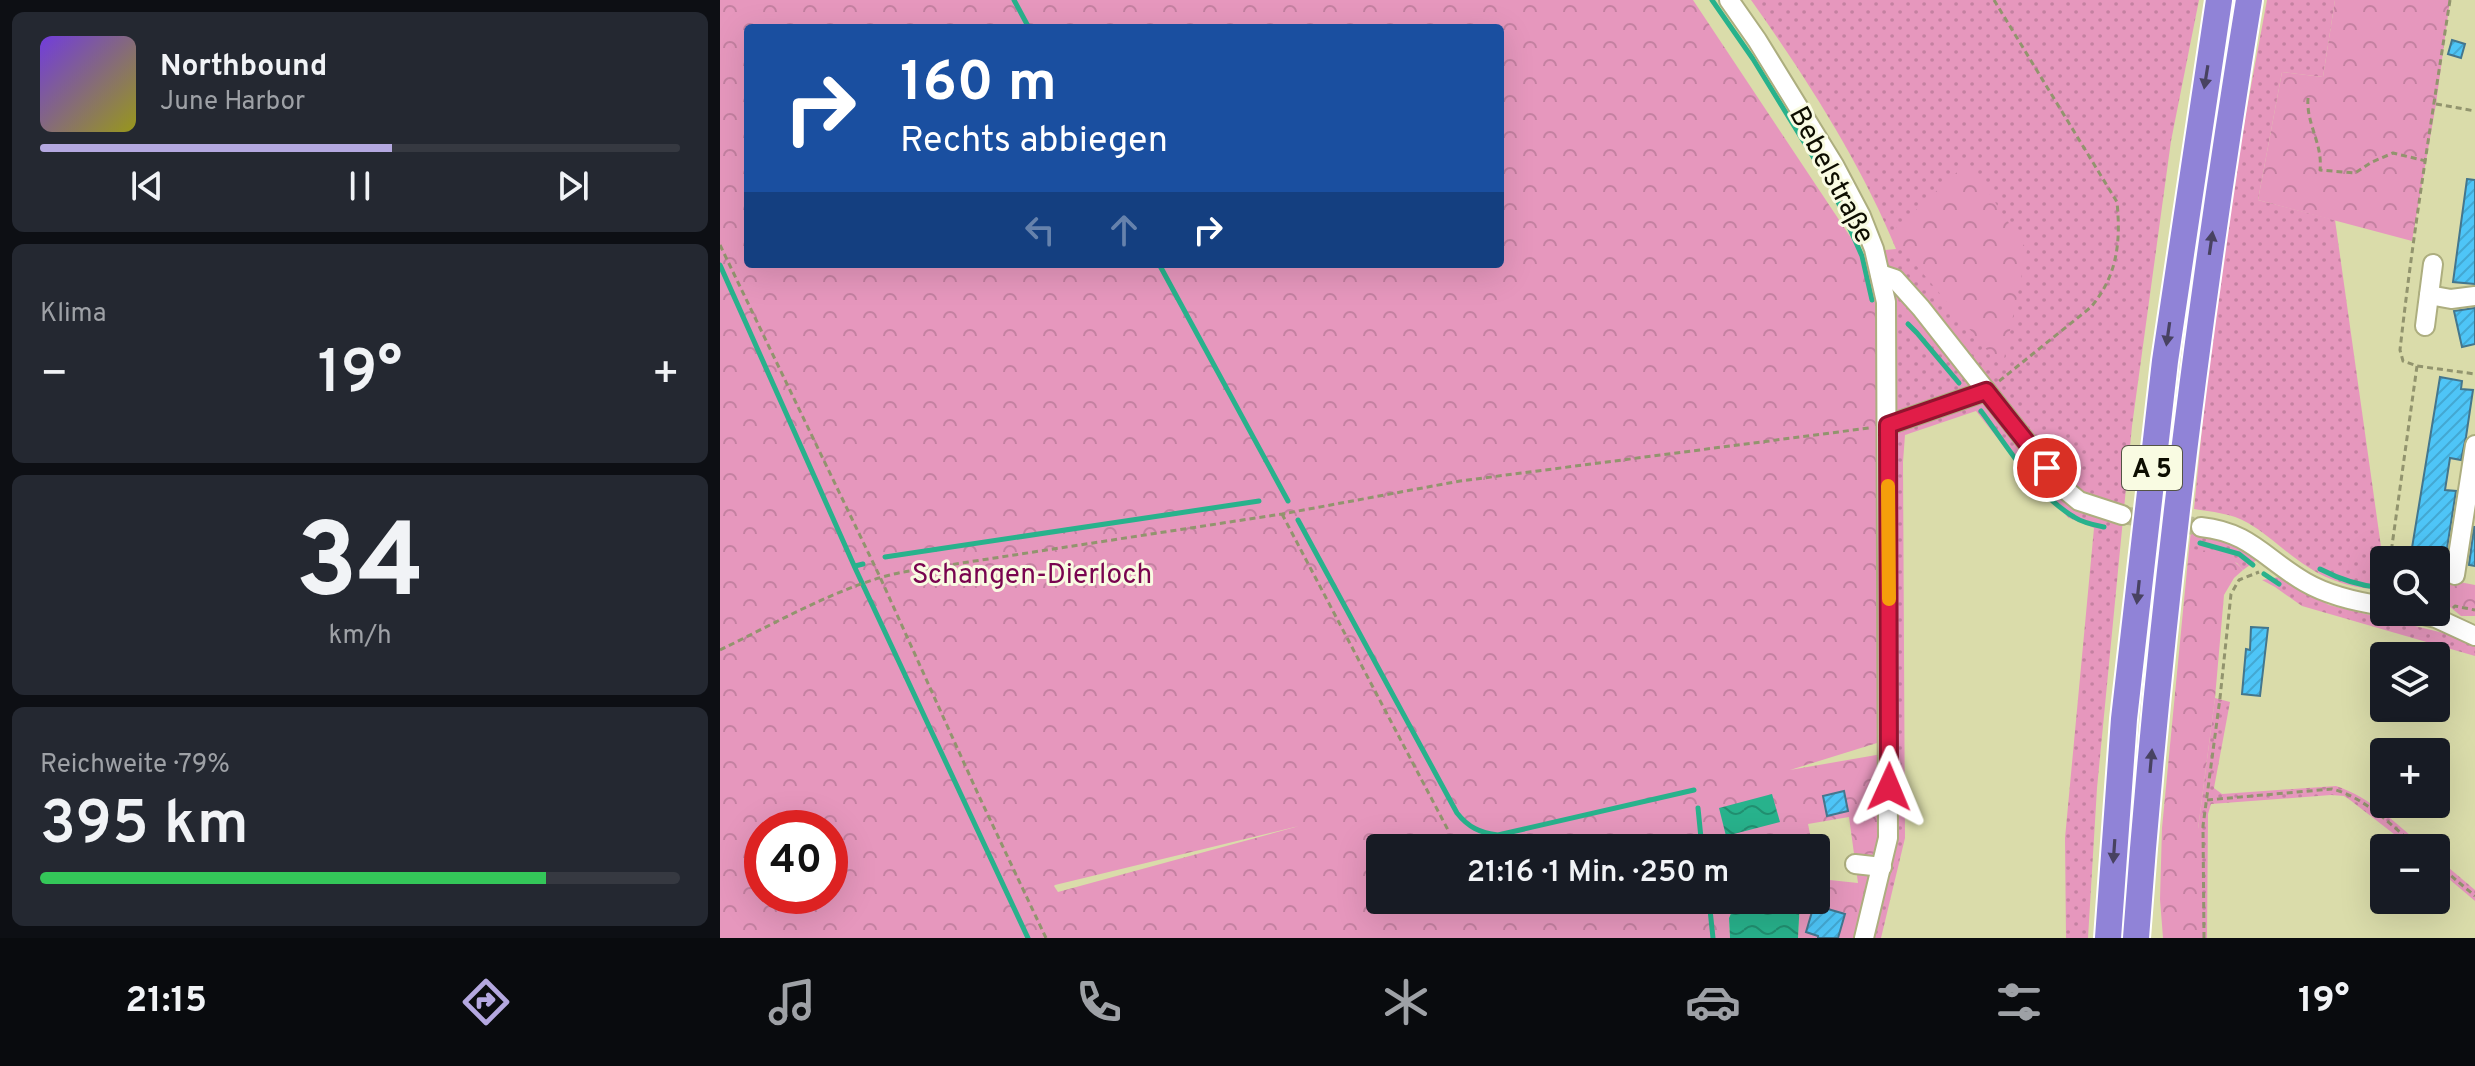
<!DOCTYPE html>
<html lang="de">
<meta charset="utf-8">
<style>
body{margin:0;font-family:Overpass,sans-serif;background:#242831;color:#f1f3f6;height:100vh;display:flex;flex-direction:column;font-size:30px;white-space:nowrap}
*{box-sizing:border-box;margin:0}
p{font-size:26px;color:#9ea1a6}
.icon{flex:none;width:44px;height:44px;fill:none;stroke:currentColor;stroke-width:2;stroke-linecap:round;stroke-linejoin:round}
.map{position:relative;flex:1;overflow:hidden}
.panel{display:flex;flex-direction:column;gap:12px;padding:12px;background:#0d0f14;width:720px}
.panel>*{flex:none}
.top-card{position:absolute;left:24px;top:24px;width:760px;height:244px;border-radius:8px;box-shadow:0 8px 32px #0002;background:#1a4fa0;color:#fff;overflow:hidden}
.controls{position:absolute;left:1650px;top:546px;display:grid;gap:16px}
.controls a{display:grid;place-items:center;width:80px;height:80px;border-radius:8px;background:#171b24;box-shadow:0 8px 32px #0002;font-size:40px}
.speed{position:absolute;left:24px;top:810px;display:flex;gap:16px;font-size:40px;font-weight:700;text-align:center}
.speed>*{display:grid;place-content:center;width:104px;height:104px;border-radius:50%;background:#171b24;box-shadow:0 8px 32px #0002;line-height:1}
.speed .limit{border:12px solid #d22;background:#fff;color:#111}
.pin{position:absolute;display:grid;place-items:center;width:68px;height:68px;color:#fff;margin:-34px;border:4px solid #fff;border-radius:50%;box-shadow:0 2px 8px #0007}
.me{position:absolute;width:88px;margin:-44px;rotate:1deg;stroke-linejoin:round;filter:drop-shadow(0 0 6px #0008)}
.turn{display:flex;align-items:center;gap:28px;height:168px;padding:0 24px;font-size:36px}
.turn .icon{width:104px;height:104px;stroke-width:2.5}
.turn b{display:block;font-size:56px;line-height:68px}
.lanes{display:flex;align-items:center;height:76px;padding:0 24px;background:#0003;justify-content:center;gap:40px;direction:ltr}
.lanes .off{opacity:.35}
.big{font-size:60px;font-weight:600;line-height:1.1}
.panel .widget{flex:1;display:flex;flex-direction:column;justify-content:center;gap:12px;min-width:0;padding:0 28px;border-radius:12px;background:#242831}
.panel .dial{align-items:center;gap:0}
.dial b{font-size:104px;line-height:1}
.song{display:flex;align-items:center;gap:24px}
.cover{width:96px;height:96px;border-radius:12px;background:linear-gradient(135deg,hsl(260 70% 55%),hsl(60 70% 35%))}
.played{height:8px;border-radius:4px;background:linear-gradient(90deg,#b4a8e0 55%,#363941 55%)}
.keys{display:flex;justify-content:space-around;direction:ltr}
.heat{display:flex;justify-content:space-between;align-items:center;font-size:44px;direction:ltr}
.charge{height:12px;border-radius:6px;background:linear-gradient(90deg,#34c759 79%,#363941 0)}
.trip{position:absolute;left:646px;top:834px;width:464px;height:80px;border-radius:8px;background:#171b24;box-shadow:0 8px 32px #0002;font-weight:600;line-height:80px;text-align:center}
.menu{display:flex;height:128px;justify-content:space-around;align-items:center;background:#090b0e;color:#9ea1a6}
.menu .icon{width:56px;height:56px}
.menu .selected{color:#b4a8e0}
.menu b{font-size:36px;color:#f1f3f6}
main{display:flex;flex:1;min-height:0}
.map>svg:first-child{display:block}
.grass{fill:url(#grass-dots)}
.forest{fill:url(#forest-crowns);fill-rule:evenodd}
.water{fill:url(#water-waves)}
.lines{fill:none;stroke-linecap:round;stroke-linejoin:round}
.stream{stroke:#28b28c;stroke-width:5}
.building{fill:url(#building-hatch);stroke:#44768d;stroke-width:2}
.minor-tunnel{stroke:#bbbd90;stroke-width:18;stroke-dasharray:18 9;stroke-linecap:butt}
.minor-casing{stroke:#adae7f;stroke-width:22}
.highway-casing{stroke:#fff;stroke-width:30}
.path{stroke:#92946e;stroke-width:3;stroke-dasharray:6 4;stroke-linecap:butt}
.minor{stroke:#fff;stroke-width:18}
.highway{stroke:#9083d7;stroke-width:26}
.oneway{fill:#484261}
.route-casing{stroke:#92132f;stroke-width:20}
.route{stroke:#e11d48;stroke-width:14}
.slow{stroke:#f59e0b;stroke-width:14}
.labels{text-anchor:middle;stroke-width:6;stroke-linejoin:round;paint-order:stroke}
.shield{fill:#f9fbe2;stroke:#545444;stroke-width:2}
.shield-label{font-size:26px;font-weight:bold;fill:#0d0d00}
.street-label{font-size:28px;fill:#0d0d00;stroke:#f9fbe2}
.park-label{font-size:28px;fill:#79044f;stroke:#f9fbe2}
</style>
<main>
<section class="panel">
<div class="widget">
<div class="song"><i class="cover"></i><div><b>Northbound</b><p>June Harbor</p></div></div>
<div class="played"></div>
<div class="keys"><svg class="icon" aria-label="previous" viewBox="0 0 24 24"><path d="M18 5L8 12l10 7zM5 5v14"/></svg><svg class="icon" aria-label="pause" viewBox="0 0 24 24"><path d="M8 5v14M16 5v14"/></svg><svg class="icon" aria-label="next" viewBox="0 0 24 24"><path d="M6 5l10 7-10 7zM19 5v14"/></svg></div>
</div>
<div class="widget"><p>Klima</p>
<div class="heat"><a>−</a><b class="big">19°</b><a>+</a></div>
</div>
<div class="widget dial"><b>34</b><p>km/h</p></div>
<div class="widget"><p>Reichweite · 79%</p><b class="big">395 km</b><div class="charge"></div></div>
</section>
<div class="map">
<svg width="1755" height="938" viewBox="0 0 1755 938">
<defs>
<pattern id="grass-dots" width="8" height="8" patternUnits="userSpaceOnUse" patternTransform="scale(2)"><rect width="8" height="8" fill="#e697bd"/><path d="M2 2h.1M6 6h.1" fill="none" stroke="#c481a1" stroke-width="1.8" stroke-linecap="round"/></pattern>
<pattern id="forest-crowns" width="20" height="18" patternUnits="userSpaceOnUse" patternTransform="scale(2)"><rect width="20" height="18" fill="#e697bd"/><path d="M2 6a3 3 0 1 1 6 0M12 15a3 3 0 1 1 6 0" fill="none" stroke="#c481a1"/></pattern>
<pattern id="water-waves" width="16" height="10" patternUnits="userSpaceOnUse" patternTransform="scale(2)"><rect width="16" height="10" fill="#28b28c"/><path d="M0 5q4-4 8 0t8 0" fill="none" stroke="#218f70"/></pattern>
<pattern id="building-hatch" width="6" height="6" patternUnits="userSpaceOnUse" patternTransform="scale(2)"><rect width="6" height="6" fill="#4ec5f7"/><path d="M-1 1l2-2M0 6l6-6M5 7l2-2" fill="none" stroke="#43a8d2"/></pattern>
</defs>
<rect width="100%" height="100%" fill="#dadcaa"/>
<g class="grass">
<path d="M1031 0H1479L1451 141 1412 426 1377 788 1368 938H1346L1345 838 1374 528 1349 518 1316 487 1256 411 1185 435 1183 462 1185 838 1161 938H1137L1161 832 1157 316 1144 252 1176 249C1141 163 1085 76 1031 0Z"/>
<path d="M1547 0H1615L1603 77 1562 72 1538 200 1615 220 1664 568V590C1637 589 1610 582 1588 567 1567 554 1549 535 1528 523 1512 513 1491 512 1474 509L1490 348 1521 140Z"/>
<path d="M1471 531 1481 532 1533 552 1538 559 1523 570 1517 563 1469 549Z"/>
<path d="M1559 577 1609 605 1744 638 1755 645V656L1582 606 1555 587 1542 580Z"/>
<path d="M1495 698 1510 702 1494 788 1502 794 1616 786C1650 797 1678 825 1705 848H1692L1630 800 1624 796 1611 795 1491 804 1488 814 1487 938H1478V829Z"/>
<path d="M1716 857 1755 890V901L1716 868Z"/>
</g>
<g class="forest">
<path d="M0 0H973L1157 277V743L1070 770 1162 754 1161 832 1137 938H1078L1080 900H1096V863L1100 879 1138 883 1129 817 1088 824 1093 848H660V900H1029L1015 904 1009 918 1010 938H0ZM28 28H780V264H28ZM579 826 338 892 334 886 335 885ZM42 828H110V896H42Z"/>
<path d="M1615 0H1730L1716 104 1692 241 1538 200 1562 72 1603 77Z"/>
<path d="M1248 162 1307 250 1282 368 1170 234Z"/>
<path d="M1469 549C1491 551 1508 552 1523 570L1514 578 1504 595 1495 698 1478 829V938H1443L1440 899 1442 828Z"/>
<path d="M1729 580 1755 585V616H1741L1724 602Z"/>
</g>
<g class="water">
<path d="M1052 794 1060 822 1006 836 999 808Z"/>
<path d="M1029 900H1080L1078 938H1010L1009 918 1015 904Z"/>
</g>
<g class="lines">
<g class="stream">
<path d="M294 0 309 28"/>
<path d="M992 0 1033 59 1111 186 1142 256 1152 300"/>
<path d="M439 264 568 501"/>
<path d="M0 265 136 570 308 938"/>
<path d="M1188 324 1197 333 1239 383"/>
<path d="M1261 411C1288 447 1314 493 1354 517 1363 523 1374 525 1384 527"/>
<path d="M578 520 737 813C748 827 760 833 778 835L974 790"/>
<path d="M1480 543 1519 554 1533 565"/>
<path d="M165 557 539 501"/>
<path d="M135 566 143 564"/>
<path d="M1600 569C1621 580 1639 586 1663 588"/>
<path d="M1544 574 1559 584"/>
<path d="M978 808 982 848"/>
<path d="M989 900 993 938"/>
</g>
</g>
<g class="building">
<path d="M1732 40 1745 44 1741 58 1728 54Z"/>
<path d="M1747 179 1755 180V284L1733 282Z"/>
<path d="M1755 308V344L1742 347 1734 311Z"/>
<path d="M1720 377 1742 381 1741 389 1753 390 1746 437 1741 460 1730 458 1725 490 1736 491 1725 561 1690 560Z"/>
<path d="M1754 527H1755V566L1749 565Z"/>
<path d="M1531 627 1548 628 1540 696 1522 694 1526 649 1530 650Z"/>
<path d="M1124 791 1128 811 1107 816 1103 796Z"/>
<path d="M1094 905 1125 914 1118 938H1098V936L1086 932Z"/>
</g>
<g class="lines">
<path class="minor-tunnel" d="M1402 515 1481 527"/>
<defs>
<g id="minor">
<path d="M1009 0 1037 40 1114 165 1141 216 1154 249 1166 302 1168 838 1144 938"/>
<path d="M1160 274 1175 279 1201 308 1342 487 1359 501 1402 515"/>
<path d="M1709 295 1731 299 1755 296"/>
<path d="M1705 326 1713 264"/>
<path d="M1168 425 1266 391"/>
<path d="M1481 527C1530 532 1545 559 1585 582 1609 596 1637 602 1664 606"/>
<path d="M1735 575 1755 445"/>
<path d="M1691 612 1716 618 1755 636"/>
<path d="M1135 864 1162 867"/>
</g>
<g id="highway">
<path d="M1388 938 1404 719 1445 361 1499 0"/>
<path d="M1416 938C1439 624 1478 311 1529 0"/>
</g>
</defs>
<use href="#minor" class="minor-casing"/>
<use href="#highway" class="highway-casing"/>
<g class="path">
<path d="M1274 0 1397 202C1401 243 1397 276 1371 307L1278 382"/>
<path d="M1730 0C1712 116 1693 233 1680 350L1683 361 1697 366 1755 374"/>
<path d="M1588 98C1586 124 1603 144 1600 170L1635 173 1652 162 1673 153 1706 161"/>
<path d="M1716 104 1755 111"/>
<path d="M0 245 160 577 258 794 326 938"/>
<path d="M562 514 728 830"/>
<path d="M1670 560 1697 366"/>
<path d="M1733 608 1735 606 1755 610"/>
<path d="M0 650C56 623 123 584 183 572L562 514 740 481 1149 428"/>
<path d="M1487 800 1612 789C1645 797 1673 827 1698 848"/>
<path d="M1716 863 1755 896"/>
<path d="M1484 938 1483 826 1500 698 1511 594 1519 580 1539 572"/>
</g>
<use href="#minor" class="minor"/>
<use href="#highway" class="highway"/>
</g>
<defs><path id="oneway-solid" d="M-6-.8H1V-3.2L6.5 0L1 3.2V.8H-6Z" transform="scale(2)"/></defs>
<g class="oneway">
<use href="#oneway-solid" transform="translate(1486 77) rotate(99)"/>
<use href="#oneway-solid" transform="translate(1491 243) rotate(-82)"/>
<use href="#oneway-solid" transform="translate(1448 334) rotate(98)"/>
<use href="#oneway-solid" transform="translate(1418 592) rotate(96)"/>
<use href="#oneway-solid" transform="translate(1431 761) rotate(-85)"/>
<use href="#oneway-solid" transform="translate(1394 851) rotate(94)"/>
</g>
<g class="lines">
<defs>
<path id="route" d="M1169 787 1168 425 1266 391 1327 468"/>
</defs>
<use href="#route" class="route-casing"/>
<use href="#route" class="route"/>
<path class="slow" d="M1168 486 1169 599"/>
</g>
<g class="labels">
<rect class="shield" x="1402" y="446" width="60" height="44" rx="6"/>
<g class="shield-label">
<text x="1432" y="477">A 5</text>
</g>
<g class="street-label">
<text transform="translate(1113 174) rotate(62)" y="10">Bebelstraße</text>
</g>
<g class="park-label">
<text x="312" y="583">Schangen-Dierloch</text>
</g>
</g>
</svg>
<div class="controls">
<a><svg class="icon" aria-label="search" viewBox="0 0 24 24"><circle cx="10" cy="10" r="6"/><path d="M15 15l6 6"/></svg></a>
<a><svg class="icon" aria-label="layers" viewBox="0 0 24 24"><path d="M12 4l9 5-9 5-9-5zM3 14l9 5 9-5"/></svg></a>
<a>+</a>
<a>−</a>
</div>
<div class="speed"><div class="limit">40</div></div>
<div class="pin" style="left:1327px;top:468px;background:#d93025"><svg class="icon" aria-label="arrive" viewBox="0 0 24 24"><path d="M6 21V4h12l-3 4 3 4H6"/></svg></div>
<svg class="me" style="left:1169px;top:787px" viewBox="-20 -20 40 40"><path d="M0-17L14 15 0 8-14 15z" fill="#e11d48" stroke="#fff" stroke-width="4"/></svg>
<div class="trip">21:16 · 1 Min. · 250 m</div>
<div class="top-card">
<div class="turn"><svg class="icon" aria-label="right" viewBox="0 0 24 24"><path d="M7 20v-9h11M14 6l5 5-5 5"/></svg><div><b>160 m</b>Rechts abbiegen</div></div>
<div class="lanes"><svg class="icon off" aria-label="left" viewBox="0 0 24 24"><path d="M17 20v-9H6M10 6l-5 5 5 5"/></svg><svg class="icon off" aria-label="ahead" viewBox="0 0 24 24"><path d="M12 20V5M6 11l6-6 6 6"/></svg><svg class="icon" aria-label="right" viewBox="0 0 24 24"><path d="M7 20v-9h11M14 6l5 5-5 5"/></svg></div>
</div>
</div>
</main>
<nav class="menu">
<b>21:15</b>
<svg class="icon selected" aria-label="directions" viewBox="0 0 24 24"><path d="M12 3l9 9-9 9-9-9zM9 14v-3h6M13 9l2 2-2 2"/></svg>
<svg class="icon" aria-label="music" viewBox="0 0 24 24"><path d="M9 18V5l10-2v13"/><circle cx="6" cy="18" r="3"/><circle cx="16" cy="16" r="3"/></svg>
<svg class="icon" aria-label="phone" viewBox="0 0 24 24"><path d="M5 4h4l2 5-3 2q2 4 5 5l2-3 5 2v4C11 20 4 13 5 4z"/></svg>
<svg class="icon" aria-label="climate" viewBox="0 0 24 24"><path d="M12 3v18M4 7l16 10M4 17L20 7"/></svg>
<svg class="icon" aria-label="car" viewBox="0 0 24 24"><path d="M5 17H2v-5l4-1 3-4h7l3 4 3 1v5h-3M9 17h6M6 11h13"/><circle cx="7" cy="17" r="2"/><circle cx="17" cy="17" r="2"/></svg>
<svg class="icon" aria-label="filters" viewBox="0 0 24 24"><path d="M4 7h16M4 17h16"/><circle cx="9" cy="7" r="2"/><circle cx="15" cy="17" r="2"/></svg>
<b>19°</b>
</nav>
